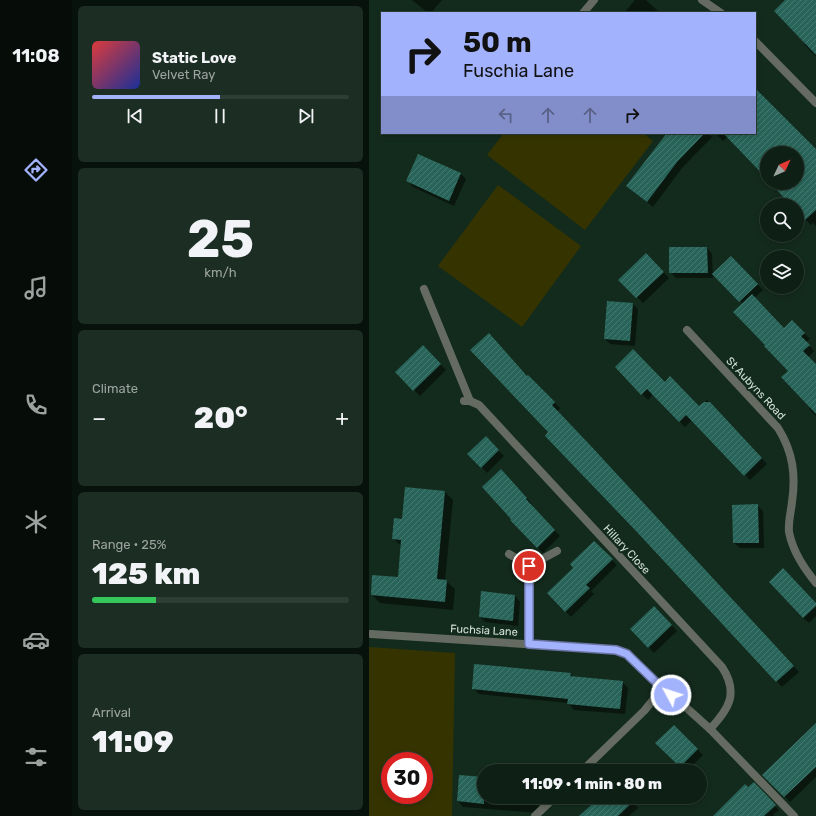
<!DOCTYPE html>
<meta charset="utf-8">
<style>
body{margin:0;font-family:Rubik,sans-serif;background:#1c2d23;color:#f1f3f6;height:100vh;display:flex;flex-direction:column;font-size:15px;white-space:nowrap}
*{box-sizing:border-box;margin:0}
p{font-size:13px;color:#9ba3a1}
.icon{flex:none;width:22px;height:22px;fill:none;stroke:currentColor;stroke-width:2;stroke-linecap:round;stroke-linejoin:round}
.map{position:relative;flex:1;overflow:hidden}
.side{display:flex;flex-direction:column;gap:6px;padding:6px;background:#08120c;width:297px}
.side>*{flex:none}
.hud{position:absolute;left:12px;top:12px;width:375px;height:122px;border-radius:0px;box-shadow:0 2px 6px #0003,0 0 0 1px #2e3e35;background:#a3b2fd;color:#111;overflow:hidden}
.needle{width:26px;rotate:46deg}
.buttons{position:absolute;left:391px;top:146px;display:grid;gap:8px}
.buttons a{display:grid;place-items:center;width:44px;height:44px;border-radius:50%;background:#0e2016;box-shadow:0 2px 6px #0003,0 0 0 1px #2e3e35;font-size:20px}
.speed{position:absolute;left:12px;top:752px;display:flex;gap:8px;font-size:20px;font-weight:700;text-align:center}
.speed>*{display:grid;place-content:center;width:52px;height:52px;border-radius:50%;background:#0e2016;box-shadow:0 2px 6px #0003,0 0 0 1px #2e3e35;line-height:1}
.speed .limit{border:6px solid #d22;background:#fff;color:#111}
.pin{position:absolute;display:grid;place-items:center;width:34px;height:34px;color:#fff;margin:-17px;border:2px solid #fff;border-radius:50%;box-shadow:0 1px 4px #0007}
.me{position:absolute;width:44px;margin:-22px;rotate:310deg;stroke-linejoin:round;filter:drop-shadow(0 0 3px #0008)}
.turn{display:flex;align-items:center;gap:14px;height:84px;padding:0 16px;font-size:18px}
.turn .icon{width:52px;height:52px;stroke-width:2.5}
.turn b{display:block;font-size:28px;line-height:34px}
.lanes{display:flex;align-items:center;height:38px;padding:0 16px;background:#0003;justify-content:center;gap:20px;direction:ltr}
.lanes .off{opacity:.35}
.big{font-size:30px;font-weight:800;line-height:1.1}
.side .tile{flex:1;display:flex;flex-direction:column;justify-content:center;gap:6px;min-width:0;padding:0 14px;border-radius:6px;background:#1c2d23}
.side .dial{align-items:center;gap:0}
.dial b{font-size:52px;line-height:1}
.song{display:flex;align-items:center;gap:12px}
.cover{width:48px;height:48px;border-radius:6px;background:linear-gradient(135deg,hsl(0 70% 55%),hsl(230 70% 35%))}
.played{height:4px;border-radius:2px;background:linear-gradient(90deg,#a3b2fd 50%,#2e3e35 50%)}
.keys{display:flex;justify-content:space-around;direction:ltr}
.heat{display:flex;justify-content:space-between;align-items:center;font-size:22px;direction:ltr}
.charge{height:6px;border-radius:3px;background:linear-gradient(90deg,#34c759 25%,#2e3e35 0)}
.trip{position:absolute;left:108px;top:764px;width:230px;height:40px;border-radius:20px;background:#0e2016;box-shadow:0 2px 6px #0003,0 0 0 1px #2e3e35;font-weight:800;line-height:40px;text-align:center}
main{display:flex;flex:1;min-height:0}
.tabs{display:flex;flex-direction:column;width:72px;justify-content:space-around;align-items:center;background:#060d09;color:#9ba3a1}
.tabs .icon{width:28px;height:28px}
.tabs .selected{color:#a3b2fd}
.tabs b{font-size:18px;color:#f1f3f6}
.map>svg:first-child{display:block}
.park{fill:#353400;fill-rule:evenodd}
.shadow{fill:#0007}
.building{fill:url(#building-hatch)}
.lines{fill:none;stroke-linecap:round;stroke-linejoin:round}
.service{stroke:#656b60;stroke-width:8}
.minor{stroke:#656b60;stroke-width:8}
.route-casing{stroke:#6a74a4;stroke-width:10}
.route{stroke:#a3b2fd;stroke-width:7}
.labels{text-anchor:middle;stroke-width:4;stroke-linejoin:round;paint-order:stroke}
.street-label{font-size:11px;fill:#d1e0d6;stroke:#132b1d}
</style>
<main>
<nav class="tabs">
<b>11:08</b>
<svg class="icon selected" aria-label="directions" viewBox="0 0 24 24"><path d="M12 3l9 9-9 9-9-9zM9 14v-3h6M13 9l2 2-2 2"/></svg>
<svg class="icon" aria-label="music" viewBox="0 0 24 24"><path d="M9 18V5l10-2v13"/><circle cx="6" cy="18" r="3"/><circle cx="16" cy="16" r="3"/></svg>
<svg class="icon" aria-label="phone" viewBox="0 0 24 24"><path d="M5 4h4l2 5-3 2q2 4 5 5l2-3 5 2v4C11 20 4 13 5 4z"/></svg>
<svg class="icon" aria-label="climate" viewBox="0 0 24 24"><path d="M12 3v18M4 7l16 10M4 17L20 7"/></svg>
<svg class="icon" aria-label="car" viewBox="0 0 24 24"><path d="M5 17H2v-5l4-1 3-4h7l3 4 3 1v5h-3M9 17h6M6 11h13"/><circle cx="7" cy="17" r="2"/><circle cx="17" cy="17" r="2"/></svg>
<svg class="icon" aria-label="filters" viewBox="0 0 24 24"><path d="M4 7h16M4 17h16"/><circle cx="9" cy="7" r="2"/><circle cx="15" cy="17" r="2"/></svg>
</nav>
<section class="side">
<div class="tile">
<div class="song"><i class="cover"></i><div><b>Static Love</b><p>Velvet Ray</p></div></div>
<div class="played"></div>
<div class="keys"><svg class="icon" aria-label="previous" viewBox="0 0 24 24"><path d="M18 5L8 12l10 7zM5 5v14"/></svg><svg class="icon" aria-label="pause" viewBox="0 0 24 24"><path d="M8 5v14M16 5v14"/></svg><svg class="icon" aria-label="next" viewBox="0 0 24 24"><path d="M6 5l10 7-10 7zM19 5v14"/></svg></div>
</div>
<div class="tile dial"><b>25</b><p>km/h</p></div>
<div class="tile"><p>Climate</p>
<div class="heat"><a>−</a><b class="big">20°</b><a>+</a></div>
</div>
<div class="tile"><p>Range · 25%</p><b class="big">125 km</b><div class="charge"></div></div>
<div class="tile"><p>Arrival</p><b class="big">11:09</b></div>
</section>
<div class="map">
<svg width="447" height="816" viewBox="0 0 447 816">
<defs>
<pattern id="building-hatch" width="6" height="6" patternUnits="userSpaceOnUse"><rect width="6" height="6" fill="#286459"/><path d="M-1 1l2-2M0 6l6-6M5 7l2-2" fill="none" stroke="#467a70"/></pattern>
</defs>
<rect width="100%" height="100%" fill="#132b1d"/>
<g class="park">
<path d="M135 133H274L284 141 216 230 118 155Z"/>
<path d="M129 185 212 246 153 327 69 266Z"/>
<path d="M0 647 86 653 83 816H0ZM21 761H55V795H21Z"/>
</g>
<g class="shadow">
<path d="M43 0H73L62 13H59Z"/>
<path d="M266 0H277L291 13H255Z"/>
<path d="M418 0H447V57L435 44 436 43Z"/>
<path d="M386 89 447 150V226L444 223 442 225 428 211V205H422L403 183H428V153H398V178L359 136 354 141 346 133H386Z"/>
<path d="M312 133H339L343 137 313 168 284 207 258 186Z"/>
<path d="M92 174 97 179 85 206 44 187 39 181Z"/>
<path d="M338 248 343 254 344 278H307L301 272Z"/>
<path d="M277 254 300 278 274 303 251 280Z"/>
<path d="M362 258 394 290 385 298 415 329 423 321 441 339 437 342 445 351 439 357 447 365V416L440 409 442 407 420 371 398 345 374 304 345 274Z"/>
<path d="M264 304 269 309 266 346 241 344 236 339Z"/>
<path d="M125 340 159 377 191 408 188 412 227 452 430 672 413 687 268 530 181 432Z"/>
<path d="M54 347 77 370 51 396 28 372Z"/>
<path d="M247 367 296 383 331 407 338 400 398 464 381 480 323 420 316 427 284 394 279 400Z"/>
<path d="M117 438 135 456 118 473 100 454Z"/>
<path d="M138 476 163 504 161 505 191 536 174 553 142 520Z"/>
<path d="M76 492 84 500 76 580 86 589 84 610 11 603 3 595 30 578 32 546 24 538 33 520Z"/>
<path d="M388 505 394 511 395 548H371L365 543Z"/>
<path d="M225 542 248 565 222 591 225 594 202 617 179 593 206 568Z"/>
<path d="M146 596 151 602 149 626 116 622 111 617Z"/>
<path d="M447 604V616L440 623 434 618Z"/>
<path d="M285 607 308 631 285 653 262 629Z"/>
<path d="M201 674 205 677 253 682 259 688 256 714 205 710 199 703 110 694 104 688Z"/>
<path d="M305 726 334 755 318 771H316L288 743Z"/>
<path d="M447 733V777L421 802 394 775Z"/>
<path d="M115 778V797H170L169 813 94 807 89 801Z"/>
<path d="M385 783 410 810 404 815 406 816H345Z"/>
<path d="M233 797H260L269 808 260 816H212Z"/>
</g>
<g class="building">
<path d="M416 0H447V55L405 11Z"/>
<path d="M386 88 447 149V210L436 220 428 212V205H421L402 183H428V153H398V179L354 133H386Z"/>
<path d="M298 133H336L308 162 278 202 257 186Z"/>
<path d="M49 154 92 173 80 201 37 181Z"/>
<path d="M300 247H338L339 273H300Z"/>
<path d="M277 253 295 272 267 298 249 280Z"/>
<path d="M362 256 389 284 370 302 343 274Z"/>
<path d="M383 294 415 328 423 320 436 333 432 336 441 345 434 351 447 364V414L412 377 419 371 395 346 396 345 364 312Z"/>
<path d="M238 301 264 303 261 341 235 339Z"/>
<path d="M120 333 158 376 159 375 186 402 183 405 221 445 425 666 407 682 267 531 176 436 179 432 101 350Z"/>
<path d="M54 345 72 364 44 391 26 372Z"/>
<path d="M264 349 296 382 301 376 330 406 335 402H341L393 458 375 476 317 415 310 422 278 389 272 395 246 367Z"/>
<path d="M117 436 130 450 112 468 98 454Z"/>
<path d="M132 469 158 498 157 499 186 530 168 548 141 520 142 519 113 487Z"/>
<path d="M36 487 76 491 68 579 78 580 76 602 2 595 3 575 29 577 32 540 23 539 25 518 33 519Z"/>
<path d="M389 504 390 543H364L363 505Z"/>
<path d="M225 541 244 559 217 585 221 588 196 612 178 593 204 568 201 564Z"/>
<path d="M414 568 447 603V606L434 618 400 582Z"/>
<path d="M112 591 146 595 144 621 110 617Z"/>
<path d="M285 606 303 625 279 648 261 629Z"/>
<path d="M105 664 202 673 201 676 254 681 251 709 198 704 199 699 103 689Z"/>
<path d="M447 723V767L415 797 393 775Z"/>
<path d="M305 725 329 749 311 767 286 743Z"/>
<path d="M90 775 115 777V804L88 801Z"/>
<path d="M385 782 407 805 395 816H344L376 784 379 787Z"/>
<path d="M231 797H269L249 816H210Z"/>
</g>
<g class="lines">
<path class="service" d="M55 289 101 401"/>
<g class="minor">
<path d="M333 0 352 13"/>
<path d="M214 13 225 0"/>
<path d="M386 41 447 103"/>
<path d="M318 330 409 428C424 452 427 475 423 502 422 512 419 522 420 532 424 552 435 568 447 583"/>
<path d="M95 401H101L110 405 353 667C370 693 360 709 341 729"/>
<path d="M140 554 160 566 188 551"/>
<path d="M2 634 247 650 258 654 293 689 311 702 341 729 425 816"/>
<path d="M160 644V566"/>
<path d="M213 771 275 711 293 689"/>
<path d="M166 816 186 797"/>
</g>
</g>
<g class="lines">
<defs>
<path id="route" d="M160 566V644L247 650 258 654 263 659 293 688 302 695"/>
</defs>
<use href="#route" class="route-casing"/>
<use href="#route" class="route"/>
</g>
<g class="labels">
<g class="street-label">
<text transform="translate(387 388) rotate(47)" y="4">St Aubyns Road</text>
<text transform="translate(258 549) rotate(47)" y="4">Hillary Close</text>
<text transform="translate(115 630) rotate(3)" y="4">Fuchsia Lane</text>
</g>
</g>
</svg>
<div class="buttons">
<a><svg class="needle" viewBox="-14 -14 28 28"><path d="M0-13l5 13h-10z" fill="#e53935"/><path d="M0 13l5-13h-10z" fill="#9ba3a1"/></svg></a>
<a><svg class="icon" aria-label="search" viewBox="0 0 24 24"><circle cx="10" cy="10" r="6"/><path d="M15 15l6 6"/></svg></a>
<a><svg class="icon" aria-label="layers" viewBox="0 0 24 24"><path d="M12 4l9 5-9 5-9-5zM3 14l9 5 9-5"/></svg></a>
</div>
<div class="speed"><div class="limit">30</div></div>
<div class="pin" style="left:160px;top:566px;background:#d93025"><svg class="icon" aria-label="arrive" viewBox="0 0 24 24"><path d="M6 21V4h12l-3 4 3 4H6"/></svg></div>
<svg class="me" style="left:302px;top:695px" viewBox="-20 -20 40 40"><circle r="17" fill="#a3b2fd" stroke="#fff" stroke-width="3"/><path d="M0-11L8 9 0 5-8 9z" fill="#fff"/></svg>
<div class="trip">11:09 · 1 min · 80 m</div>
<div class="hud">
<div class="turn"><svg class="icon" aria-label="right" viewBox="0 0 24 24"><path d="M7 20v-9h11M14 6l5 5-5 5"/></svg><div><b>50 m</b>Fuschia Lane</div></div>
<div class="lanes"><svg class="icon off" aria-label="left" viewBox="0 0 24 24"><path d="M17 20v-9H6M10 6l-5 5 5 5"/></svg><svg class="icon off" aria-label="ahead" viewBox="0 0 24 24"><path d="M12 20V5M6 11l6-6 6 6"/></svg><svg class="icon off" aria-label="ahead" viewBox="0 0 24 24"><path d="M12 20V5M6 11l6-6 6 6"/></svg><svg class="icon" aria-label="right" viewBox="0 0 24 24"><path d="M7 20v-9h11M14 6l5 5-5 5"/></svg></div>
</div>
</div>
</main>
